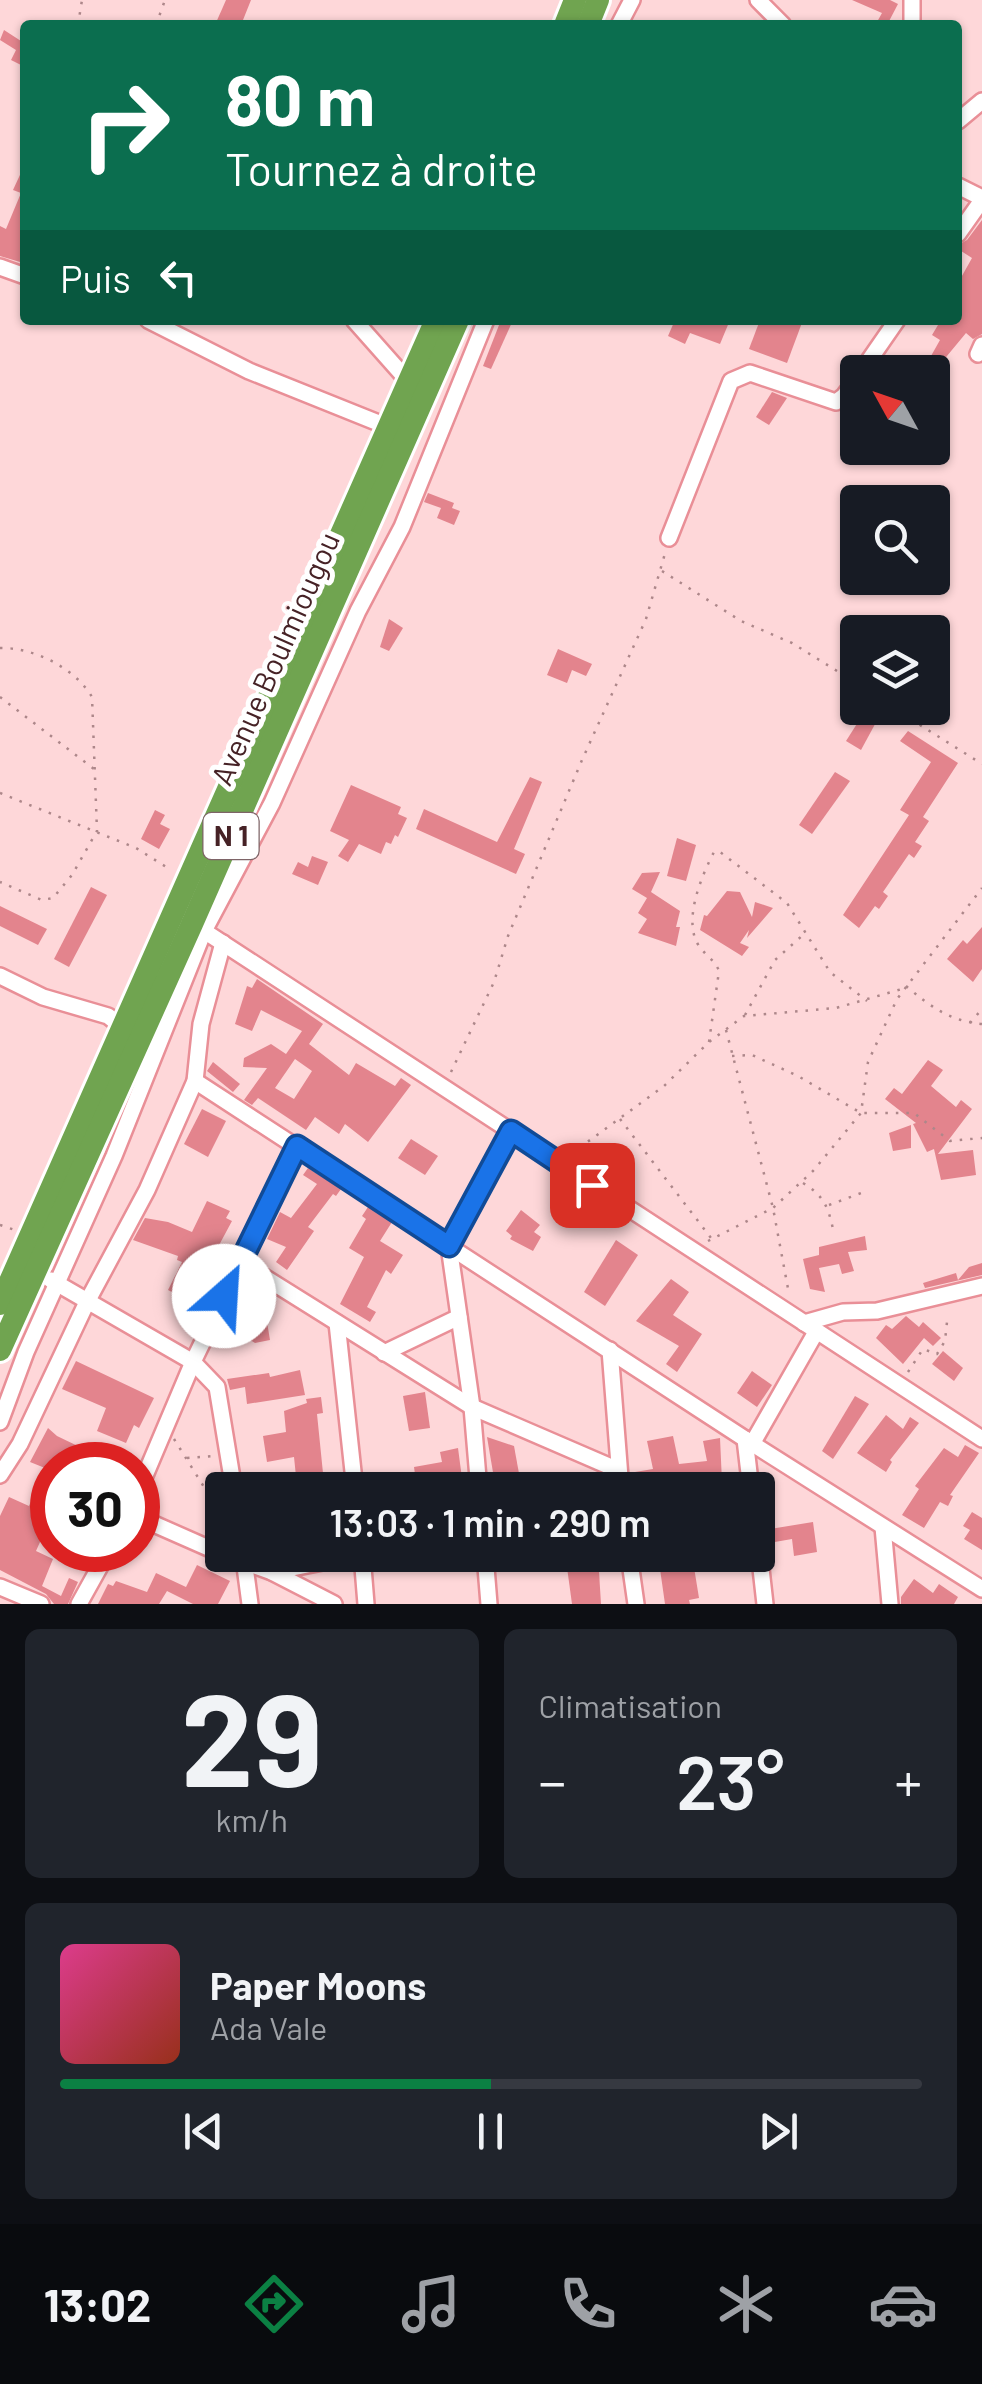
<!DOCTYPE html>
<html lang="fr">
<meta charset="utf-8">
<style>
body{margin:0;font-family:Barlow,sans-serif;background:#20242c;color:#f1f3f6;height:100vh;display:flex;flex-direction:column;font-size:38px;white-space:nowrap}
*{box-sizing:border-box;margin:0}
p{font-size:32px;color:#9ea1a6}
.icon{flex:none;width:55px;height:55px;fill:none;stroke:currentColor;stroke-width:2;stroke-linecap:round;stroke-linejoin:round}
.map{position:relative;height:1604px;overflow:hidden}
.side{display:flex;flex-direction:column;gap:25px;padding:25px;background:#0d0f14;flex:1}
.side>*{flex:none}
.top-card{position:absolute;left:20px;top:20px;width:942px;height:305px;border-radius:10px;box-shadow:0 2px 8px #0004;background:#0b6e4f;color:#fff;overflow:hidden}
.needle{width:65px;rotate:310deg}
.tools{position:absolute;left:840px;top:355px;display:grid;gap:20px}
.tools a{display:grid;place-items:center;width:110px;height:110px;border-radius:10px;background:#171b24;box-shadow:0 2px 8px #0004;font-size:50px}
.speed{position:absolute;left:30px;top:1442px;display:flex;gap:20px;font-size:50px;font-weight:700;text-align:center}
.speed>*{display:grid;place-content:center;width:130px;height:130px;border-radius:50%;background:#171b24;box-shadow:0 2px 8px #0004;line-height:1}
.speed .limit{border:15px solid #d22;background:#fff;color:#111}
.pin{position:absolute;display:grid;place-items:center;width:85px;height:85px;color:#fff;margin:-42px;border-radius:20px;box-shadow:0 5px 15px #0006}
.me{position:absolute;width:110px;margin:-55px;rotate:26deg;stroke-linejoin:round;filter:drop-shadow(0 0 8px #0008)}
.turn{display:flex;align-items:center;gap:35px;height:210px;padding:0 40px;font-size:45px}
.turn .icon{width:130px;height:130px;stroke-width:2.5}
.turn b{display:block;font-size:70px;line-height:85px}
.then{display:flex;align-items:center;height:95px;padding:0 40px;background:#0003;gap:20px;font-size:38px}
.big{font-size:75px;font-weight:600;line-height:1.1}
.side .card{flex:1;display:flex;flex-direction:column;justify-content:center;gap:15px;min-width:0;padding:0 35px;border-radius:15px;background:#20242c}
.side .dial{align-items:center;gap:0}
.dial b{font-size:130px;line-height:1}
.song{display:flex;align-items:center;gap:30px}
.cover{width:120px;height:120px;border-radius:15px;background:linear-gradient(135deg,hsl(330 70% 55%),hsl(10 70% 35%))}
.played{height:10px;border-radius:5px;background:linear-gradient(90deg,#0b8043 50%,#363941 50%)}
.keys{display:flex;justify-content:space-around;direction:ltr}
.heat{display:flex;justify-content:space-between;align-items:center;font-size:55px;direction:ltr}
.side .tiles{flex:1;display:grid;gap:25px;grid-template-columns:1fr 1fr}
.card:last-child{grid-column:span 2}
.trip{position:absolute;left:205px;top:1472px;width:570px;height:100px;border-radius:10px;background:#171b24;box-shadow:0 2px 8px #0004;font-weight:600;line-height:100px;text-align:center}
.tab-bar{display:flex;height:160px;justify-content:space-around;align-items:center;background:#090b0e;color:#9ea1a6}
.tab-bar .icon{width:70px;height:70px}
.tab-bar .on{color:#0b8043}
.tab-bar b{font-size:45px;color:#f1f3f6}
.map>svg:first-child{display:block}
.building{fill:#e3848d;fill-rule:evenodd}
.lines{fill:none;stroke-linecap:round;stroke-linejoin:round}
.minor-casing{stroke:#e98f97;stroke-width:20}
.highway-casing{stroke:#fff;stroke-width:28}
.path{stroke:#ad878a;stroke-width:2.5;stroke-dasharray:2.5 8;stroke-linecap:butt}
.minor{stroke:#fff;stroke-width:15}
.highway{stroke:#70a450;stroke-width:22}
.route-casing{stroke:#114b97;stroke-width:25}
.route{stroke:#1a73e8;stroke-width:18}
.labels{text-anchor:middle;stroke-width:10;stroke-linejoin:round;paint-order:stroke}
.shield{fill:#fff;stroke:#7e6467;stroke-width:2.5}
.shield-label{font-size:28px;font-weight:bold;fill:#462226}
.street-label{font-size:30px;fill:#462226;stroke:#fff}
</style>
<div class="map">
<svg width="982" height="1604" viewBox="0 0 982 1604">
<rect width="100%" height="100%" fill="#fed7d9"/>
<g class="building">
<path d="M226 0H251L241 25H215Z"/>
<path d="M852 0H890L898 4 887 25H884L877 22 882 13Z"/>
<path d="M4 30 21 41 25 33V67L11 60 16 50 0 40Z"/>
<path d="M25 164V251L20 262 0 256V226L6 229 21 193 13 190Z"/>
<path d="M982 220V334L973 339 966 333 942 362 931 356 940 340 932 335 941 320H958V283L972 258 958 249V245L967 240Z"/>
<path d="M501 320H513L491 369 483 366Z"/>
<path d="M675 320H730L720 344 690 333 685 344 668 336Z"/>
<path d="M760 320H803L787 363 749 349Z"/>
<path d="M772 392 787 398 769 425 756 417Z"/>
<path d="M428 493 454 503 452 508 460 511 454 525 437 518 441 508 424 502Z"/>
<path d="M389 619 403 628 389 651 380 647Z"/>
<path d="M558 649 592 664 586 676 572 670 567 683 547 675Z"/>
<path d="M867 708 880 715 861 750 846 741Z"/>
<path d="M908 731 958 763 923 817 929 821 915 842 922 846 914 858 909 854 883 892 888 896 879 909 875 906 859 928 843 915 909 815 900 810 931 762 900 741Z"/>
<path d="M835 772 850 781 812 834 799 825Z"/>
<path d="M530 777 542 782 514 849 525 854 516 874 416 829 424 809 497 842Z"/>
<path d="M351 785 401 807 398 814 407 818 398 837 395 835 391 844 386 842 381 854 359 844 348 862 338 856 349 840 330 831Z"/>
<path d="M155 810 165 815 160 824 170 829 159 849 141 839Z"/>
<path d="M677 838 696 845 686 881 667 876Z"/>
<path d="M312 856 328 862 318 885 292 874 298 862 308 867Z"/>
<path d="M660 872 651 892 680 911 676 927H680L676 946 638 933 647 919 638 913 647 898 632 889 642 873Z"/>
<path d="M91 887 107 895 69 967 54 959Z"/>
<path d="M727 891 740 892 752 917 755 902 773 908 747 938 749 930 740 943 749 947 742 956 700 930 704 915 707 916Z"/>
<path d="M0 906 47 929 38 945 0 926Z"/>
<path d="M982 927V969L973 982 947 959 963 940 967 944Z"/>
<path d="M257 979 323 1024 309 1044 349 1075 356 1063 395 1086 401 1078 411 1085 368 1142 345 1124 339 1134 315 1117 306 1130 258 1098 252 1105 244 1100 267 1068 243 1067 244 1058 271 1044 286 1054 302 1031 261 1010 252 1031 235 1024 247 986 252 988ZM295 1059 312 1071 294 1099 275 1088Z"/>
<path d="M928 1060 943 1070 931 1086 956 1107 961 1100 972 1109 938 1154 973 1150 976 1175 941 1180 934 1149 927 1152 913 1124 916 1123 885 1099 894 1088 902 1094Z"/>
<path d="M213 1062 240 1084 233 1092 207 1071Z"/>
<path d="M202 1109 226 1121 208 1157 184 1144Z"/>
<path d="M911 1125V1148L893 1151 889 1133Z"/>
<path d="M411 1139 438 1156 425 1175 398 1158Z"/>
<path d="M308 1168 341 1189 336 1196 333 1194 308 1227 314 1231 287 1270 276 1262 286 1247 267 1239 280 1212 291 1218 317 1184 303 1175Z"/>
<path d="M207 1201 230 1211 226 1218 232 1221 189 1301 168 1290 182 1262 177 1260 178 1256 133 1240 145 1218 168 1222 192 1232Z"/>
<path d="M368 1207 392 1222 380 1241 403 1255 391 1274 386 1270 367 1307 376 1312 370 1322 340 1304 364 1257 349 1248 366 1219 362 1216Z"/>
<path d="M521 1210 540 1225 534 1232 541 1237 533 1251 510 1239 512 1236 506 1231Z"/>
<path d="M865 1236 867 1250 848 1252 854 1271 842 1274 839 1264 819 1268 825 1292 810 1289 803 1259 819 1255V1247Z"/>
<path d="M616 1240 638 1255 605 1306 584 1292Z"/>
<path d="M982 1263V1275L925 1288 923 1283 956 1273 958 1280 969 1267Z"/>
<path d="M671 1279 689 1292 673 1315 702 1334 677 1372 666 1364 679 1346 636 1321Z"/>
<path d="M266 1316 270 1340 255 1343 224 1323Z"/>
<path d="M906 1316 919 1327 923 1322 941 1338 933 1346 924 1338 903 1364 876 1338 886 1325 892 1329Z"/>
<path d="M943 1351 963 1368 954 1381 932 1364Z"/>
<path d="M76 1361 154 1398 139 1428 134 1425 126 1443 97 1431 106 1408 62 1389Z"/>
<path d="M300 1370 305 1395 247 1404 245 1387 230 1390 227 1379 269 1373 270 1377Z"/>
<path d="M752 1371 772 1385 757 1407 737 1393Z"/>
<path d="M425 1392 430 1428 409 1431 403 1396Z"/>
<path d="M855 1396 869 1404 833 1459 822 1451Z"/>
<path d="M321 1397 323 1413 317 1414 324 1483 297 1486 294 1457 267 1462 263 1436 286 1432 284 1411 307 1403 306 1399Z"/>
<path d="M886 1415 903 1429 910 1417 919 1423 890 1460 892 1462 886 1472 857 1453Z"/>
<path d="M48 1428 57 1436 84 1449 76 1465H52V1537L44 1533 36 1551 53 1559 42 1586 61 1596 69 1578 78 1582 68 1604H54L46 1594 0 1570V1516L9 1497 29 1506 45 1468 30 1462Z"/>
<path d="M673 1436 679 1464 707 1461 703 1441 720 1438 722 1482 638 1490 635 1472 653 1469 647 1441Z"/>
<path d="M487 1437 514 1446 522 1490H496Z"/>
<path d="M965 1445 979 1453 950 1495 953 1496 948 1506 940 1502 924 1528 902 1515 919 1489 915 1486 944 1448 958 1457Z"/>
<path d="M458 1448 463 1486 417 1489 414 1467 442 1462 440 1452Z"/>
<path d="M972 1512 982 1518V1550L964 1539 970 1530 963 1526Z"/>
<path d="M813 1522 817 1552 794 1556 792 1539 769 1543 765 1533 764 1530Z"/>
<path d="M598 1555 601 1604H572L566 1560Z"/>
<path d="M658 1555H692L699 1598 689 1600 690 1604H665Z"/>
<path d="M197 1565 230 1581 218 1604H193L167 1591 159 1604H98L108 1584 113 1586 116 1581 147 1592 156 1573 186 1587Z"/>
<path d="M914 1579 933 1593 939 1584 958 1597 954 1604H901V1597Z"/>
</g>
<g class="lines">
<defs>
<g id="minor">
<path d="M758 0 783 25"/>
<path d="M619 25 632 0"/>
<path d="M912 25V0"/>
<path d="M958 121 982 101"/>
<path d="M958 186 982 198"/>
<path d="M958 234 982 200"/>
<path d="M0 267 25 276"/>
<path d="M148 320 249 371 396 430"/>
<path d="M354 320 409 382"/>
<path d="M978 354 982 345"/>
<path d="M861 372 897 320"/>
<path d="M669 538 731 381 750 373 836 402 844 396 858 377"/>
<path d="M198 927 982 1439"/>
<path d="M0 976 43 997 108 1016 121 1026"/>
<path d="M195 1081 745 1439 982 1589"/>
<path d="M240 1262 472 1407 618 1470"/>
<path d="M51 1280 193 1362 217 1387 234 1490"/>
<path d="M337 1323 355 1490"/>
<path d="M804 1323 843 1312 877 1311 982 1286"/>
<path d="M610 1350 621 1490"/>
<path d="M384 1353 459 1317"/>
<path d="M0 1422 26 1352 114 1156 204 931 272 803 358 611 402 527 486 320"/>
<path d="M745 1439 751 1490"/>
<path d="M752 1444 816 1332"/>
<path d="M0 1475 20 1444 87 1302 147 1190 195 1081 201 1024 223 943"/>
<path d="M479 1490 472 1407 449 1246 511 1131"/>
<path d="M138 1492 193 1362 297 1146"/>
<path d="M138 1517 222 1554"/>
<path d="M883 1527 890 1604"/>
<path d="M758 1542 765 1604"/>
<path d="M225 1555 272 1572 334 1604"/>
<path d="M362 1555 366 1604"/>
<path d="M485 1555 489 1604"/>
<path d="M629 1555 636 1604"/>
<path d="M244 1559 250 1604"/>
<path d="M272 1572 358 1555"/>
<path d="M0 1587 41 1604"/>
<path d="M79 1604 109 1550"/>
</g>
<g id="highway">
<path d="M565 25 575 0"/>
<path d="M588 25 598 0"/>
<path d="M0 1304 436 320"/>
<path d="M0 1350 192 924 458 320"/>
</g>
</defs>
<use href="#minor" class="minor-casing"/>
<use href="#highway" class="highway-casing"/>
<g class="path">
<path d="M78 25 82 0"/>
<path d="M156 25 165 0"/>
<path d="M662 571 741 621 792 643 858 684"/>
<path d="M0 648C33 647 75 668 92 697L97 831 72 875 53 898 42 900 0 882"/>
<path d="M0 697 94 769"/>
<path d="M893 708 982 764"/>
<path d="M0 793 136 848 171 870"/>
<path d="M906 986C930 1006 949 1021 982 1024"/>
<path d="M745 1015 775 960 804 934"/>
<path d="M970 1023 982 1009"/>
<path d="M726 1030 773 1208 789 1294"/>
<path d="M709 1042 719 971C715 960 705 955 699 946 682 921 702 875 714 852H720L787 903 830 972 867 1001"/>
<path d="M732 1056 752 1055 798 1076 861 1113H914L950 1141 982 1138"/>
<path d="M451 1072 494 982 508 936 582 760 646 619 666 550"/>
<path d="M620 1119 711 1238"/>
<path d="M571 1154 664 1086 709 1042 744 1016 836 1008 902 989"/>
<path d="M803 1183C823 1195 828 1206 833 1229"/>
<path d="M829 1205 864 1192"/>
<path d="M0 1225 15 1230"/>
<path d="M708 1241 773 1208 813 1171 861 1113 868 1062 897 999 982 888"/>
<path d="M908 1372 923 1349 937 1354 945 1341 947 1322"/>
<path d="M174 1439 204 1487 221 1498"/>
<path d="M187 1458 214 1456"/>
</g>
<use href="#minor" class="minor"/>
<use href="#highway" class="highway"/>
</g>
<g class="lines">
<defs>
<path id="route" d="M224 1296 297 1146 449 1246 511 1131 592 1185"/>
</defs>
<use href="#route" class="route-casing"/>
<use href="#route" class="route"/>
</g>
<g class="labels">
<rect class="shield" x="203.5" y="813" width="55" height="46" rx="8"/>
<g class="shield-label">
<text x="231" y="846">N 1</text>
</g>
<g class="street-label">
<text transform="translate(276 659) rotate(-66)" y="10">Avenue Boulmiougou</text>
</g>
</g>
</svg>
<div class="tools">
<a><svg class="needle" viewBox="-14 -14 28 28"><path d="M0-13l5 13h-10z" fill="#e53935"/><path d="M0 13l5-13h-10z" fill="#9ea1a6"/></svg></a>
<a><svg class="icon" aria-label="search" viewBox="0 0 24 24"><circle cx="10" cy="10" r="6"/><path d="M15 15l6 6"/></svg></a>
<a><svg class="icon" aria-label="layers" viewBox="0 0 24 24"><path d="M12 4l9 5-9 5-9-5zM3 14l9 5 9-5"/></svg></a>
</div>
<div class="speed"><div class="limit">30</div></div>
<div class="pin" style="left:592px;top:1185px;background:#d93025"><svg class="icon" aria-label="arrive" viewBox="0 0 24 24"><path d="M6 21V4h12l-3 4 3 4H6"/></svg></div>
<svg class="me" style="left:224px;top:1296px" viewBox="-20 -20 40 40"><circle r="19" fill="#fff"/><path d="M0-13L10 11 0 6-10 11z" fill="#1a73e8"/></svg>
<div class="trip">13:03 · 1 min · 290 m</div>
<div class="top-card">
<div class="turn"><svg class="icon" aria-label="right" viewBox="0 0 24 24"><path d="M7 20v-9h11M14 6l5 5-5 5"/></svg><div><b>80 m</b>Tournez à droite</div></div>
<div class="then">Puis<svg class="icon" aria-label="left" viewBox="0 0 24 24"><path d="M17 20v-9H6M10 6l-5 5 5 5"/></svg></div>
</div>
</div>
<section class="side">
<div class="tiles">
<div class="card dial"><b>29</b><p>km/h</p></div>
<div class="card"><p>Climatisation</p>
<div class="heat"><a>−</a><b class="big">23°</b><a>+</a></div>
</div>
<div class="card">
<div class="song"><i class="cover"></i><div><b>Paper Moons</b><p>Ada Vale</p></div></div>
<div class="played"></div>
<div class="keys"><svg class="icon" aria-label="previous" viewBox="0 0 24 24"><path d="M18 5L8 12l10 7zM5 5v14"/></svg><svg class="icon" aria-label="pause" viewBox="0 0 24 24"><path d="M8 5v14M16 5v14"/></svg><svg class="icon" aria-label="next" viewBox="0 0 24 24"><path d="M6 5l10 7-10 7zM19 5v14"/></svg></div>
</div>
</div>
</section>
<nav class="tab-bar">
<b>13:02</b>
<svg class="icon on" aria-label="directions" viewBox="0 0 24 24"><path d="M12 3l9 9-9 9-9-9zM9 14v-3h6M13 9l2 2-2 2"/></svg>
<svg class="icon" aria-label="music" viewBox="0 0 24 24"><path d="M9 18V5l10-2v13"/><circle cx="6" cy="18" r="3"/><circle cx="16" cy="16" r="3"/></svg>
<svg class="icon" aria-label="phone" viewBox="0 0 24 24"><path d="M5 4h4l2 5-3 2q2 4 5 5l2-3 5 2v4C11 20 4 13 5 4z"/></svg>
<svg class="icon" aria-label="climate" viewBox="0 0 24 24"><path d="M12 3v18M4 7l16 10M4 17L20 7"/></svg>
<svg class="icon" aria-label="car" viewBox="0 0 24 24"><path d="M5 17H2v-5l4-1 3-4h7l3 4 3 1v5h-3M9 17h6M6 11h13"/><circle cx="7" cy="17" r="2"/><circle cx="17" cy="17" r="2"/></svg>
</nav>
